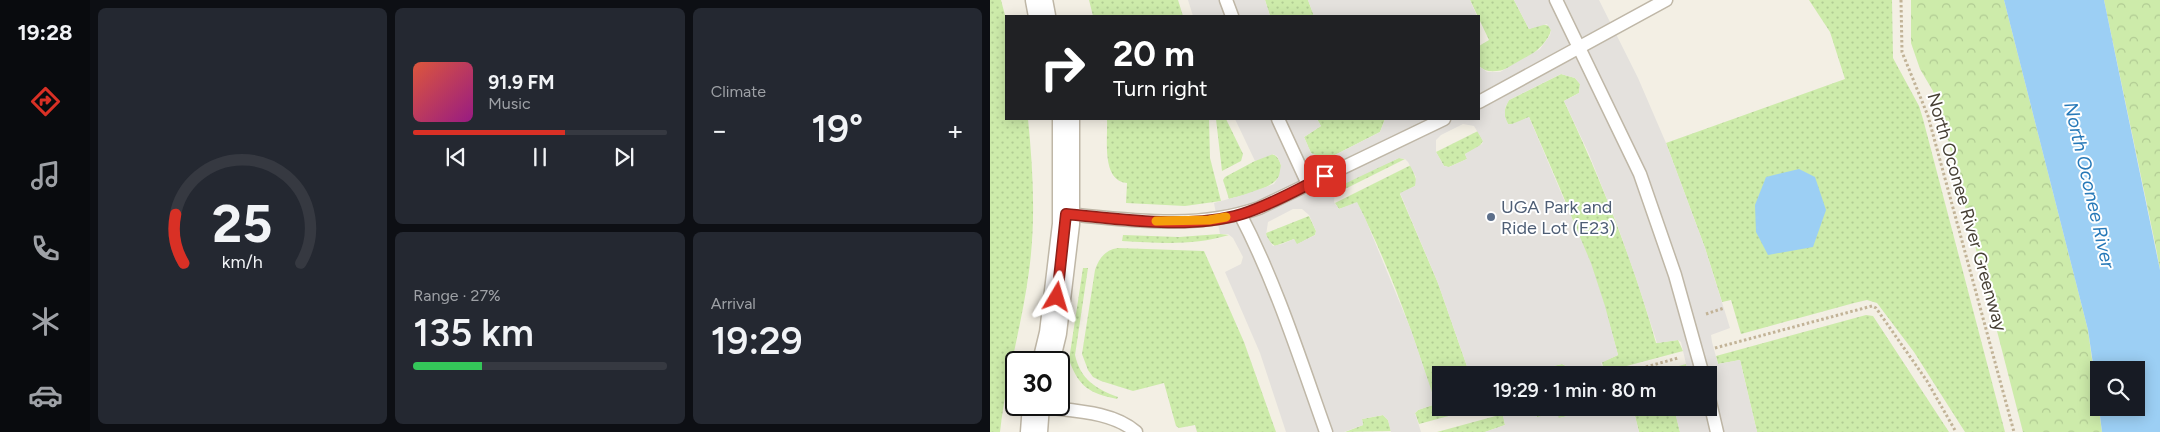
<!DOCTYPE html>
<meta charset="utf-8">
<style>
body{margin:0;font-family:Figtree,sans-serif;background:#242831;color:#f1f3f6;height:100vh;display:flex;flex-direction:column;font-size:19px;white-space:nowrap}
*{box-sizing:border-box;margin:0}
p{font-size:16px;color:#9ea1a6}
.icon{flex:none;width:28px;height:28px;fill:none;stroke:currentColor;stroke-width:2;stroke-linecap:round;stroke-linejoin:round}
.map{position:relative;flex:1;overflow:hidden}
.drawer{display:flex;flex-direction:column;gap:8px;padding:8px;background:#0d0f14;width:900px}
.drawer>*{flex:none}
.banner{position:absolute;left:15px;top:15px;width:475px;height:105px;border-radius:0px;box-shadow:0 2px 12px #0003;background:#202124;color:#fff;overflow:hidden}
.buttons{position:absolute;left:1100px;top:361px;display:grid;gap:10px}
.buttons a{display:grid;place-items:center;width:55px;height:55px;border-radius:0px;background:#171b24;box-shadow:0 2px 12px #0003;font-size:25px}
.speed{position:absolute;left:15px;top:351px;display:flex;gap:10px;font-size:25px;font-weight:700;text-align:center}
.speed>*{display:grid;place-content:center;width:65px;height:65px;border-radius:50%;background:#171b24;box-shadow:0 2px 12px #0003;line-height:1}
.speed .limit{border:2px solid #111;border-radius:8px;background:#fff;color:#111}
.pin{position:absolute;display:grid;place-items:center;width:42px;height:42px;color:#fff;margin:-21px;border-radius:10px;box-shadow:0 2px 8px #0006}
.me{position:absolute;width:55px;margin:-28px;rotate:7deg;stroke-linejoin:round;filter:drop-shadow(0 0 4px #0008)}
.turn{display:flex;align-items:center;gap:18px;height:105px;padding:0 25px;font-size:22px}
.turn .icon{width:65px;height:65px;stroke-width:2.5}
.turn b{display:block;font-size:35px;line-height:42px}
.big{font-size:38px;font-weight:600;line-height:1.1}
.drawer .tile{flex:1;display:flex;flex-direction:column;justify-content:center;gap:8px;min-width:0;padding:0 18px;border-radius:8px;background:#242831}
.drawer .dial{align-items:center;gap:0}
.dial svg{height:130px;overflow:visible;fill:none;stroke:#363941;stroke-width:7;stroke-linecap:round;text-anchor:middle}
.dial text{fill:#f1f3f6;stroke:none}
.song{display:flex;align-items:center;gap:15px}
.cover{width:60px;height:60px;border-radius:8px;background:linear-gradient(135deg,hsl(10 70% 55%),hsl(310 70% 35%))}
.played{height:5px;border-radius:2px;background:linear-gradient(90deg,#d93025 60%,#363941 60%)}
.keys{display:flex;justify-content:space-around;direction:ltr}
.heat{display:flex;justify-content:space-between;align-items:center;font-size:28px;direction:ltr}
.charge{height:8px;border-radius:4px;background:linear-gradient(90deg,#34c759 27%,#363941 0)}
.drawer .tiles{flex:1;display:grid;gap:8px;grid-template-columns:repeat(3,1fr)}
.tile:first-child{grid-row:span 2}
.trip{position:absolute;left:442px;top:366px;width:285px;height:50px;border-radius:0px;background:#171b24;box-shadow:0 2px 12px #0003;font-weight:600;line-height:50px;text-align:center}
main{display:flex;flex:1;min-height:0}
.tab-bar{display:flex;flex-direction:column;width:90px;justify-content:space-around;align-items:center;background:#090b0e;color:#9ea1a6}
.tab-bar .icon{width:35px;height:35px}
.tab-bar .active{color:#d93025}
.tab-bar b{font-size:22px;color:#f1f3f6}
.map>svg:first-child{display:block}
.grass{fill:url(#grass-dots)}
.forest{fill:url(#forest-crowns)}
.parking{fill:#e4e1dd;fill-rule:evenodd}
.water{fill:#9ccff4}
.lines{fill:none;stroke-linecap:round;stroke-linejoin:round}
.lane-casing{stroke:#bfb7a7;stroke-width:15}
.street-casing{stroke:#bfb7a7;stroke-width:29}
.path{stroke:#c2b397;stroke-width:3;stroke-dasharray:2.5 2.5;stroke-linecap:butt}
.lane{stroke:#fff;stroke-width:12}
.street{stroke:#fff;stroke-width:26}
.route-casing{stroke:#8d1f18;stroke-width:12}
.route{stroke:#d93025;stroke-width:9}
.slow{stroke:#f59e0b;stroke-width:9}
.service-dot{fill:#5c6f8a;stroke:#fff;stroke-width:2}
.labels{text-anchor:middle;stroke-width:4;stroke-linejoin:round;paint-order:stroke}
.service-label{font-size:18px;fill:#4e5e75;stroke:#fff;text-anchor:start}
.street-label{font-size:18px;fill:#463f34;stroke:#fff}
.water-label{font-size:19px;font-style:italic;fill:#2779b8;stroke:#fff}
</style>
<main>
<nav class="tab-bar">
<b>19:28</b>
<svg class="icon active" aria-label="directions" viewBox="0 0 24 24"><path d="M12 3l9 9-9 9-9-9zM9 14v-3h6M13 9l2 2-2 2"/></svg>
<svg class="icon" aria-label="music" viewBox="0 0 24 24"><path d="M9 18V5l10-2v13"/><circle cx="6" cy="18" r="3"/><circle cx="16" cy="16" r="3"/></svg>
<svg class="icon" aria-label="phone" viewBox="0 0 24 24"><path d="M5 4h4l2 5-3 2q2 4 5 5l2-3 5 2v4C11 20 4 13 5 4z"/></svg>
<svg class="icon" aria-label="climate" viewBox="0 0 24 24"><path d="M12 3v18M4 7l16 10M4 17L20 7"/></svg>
<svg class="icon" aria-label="car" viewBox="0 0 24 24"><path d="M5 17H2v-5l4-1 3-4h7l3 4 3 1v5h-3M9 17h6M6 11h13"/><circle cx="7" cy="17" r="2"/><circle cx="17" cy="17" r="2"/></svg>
</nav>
<section class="drawer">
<div class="tiles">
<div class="tile dial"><svg viewBox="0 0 100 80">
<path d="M14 69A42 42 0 1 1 86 69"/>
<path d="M14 69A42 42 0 0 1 9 39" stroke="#d93025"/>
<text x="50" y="56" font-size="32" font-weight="700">25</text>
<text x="50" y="72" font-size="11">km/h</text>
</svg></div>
<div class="tile">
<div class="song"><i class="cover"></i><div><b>91.9 FM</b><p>Music</p></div></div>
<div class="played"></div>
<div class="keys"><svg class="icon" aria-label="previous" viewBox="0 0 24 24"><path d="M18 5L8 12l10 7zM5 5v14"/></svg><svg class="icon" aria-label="pause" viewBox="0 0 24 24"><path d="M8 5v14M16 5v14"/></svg><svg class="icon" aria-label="next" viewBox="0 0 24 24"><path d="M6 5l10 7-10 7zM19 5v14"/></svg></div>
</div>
<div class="tile"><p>Climate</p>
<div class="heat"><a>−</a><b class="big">19°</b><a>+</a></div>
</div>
<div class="tile"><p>Range · 27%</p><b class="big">135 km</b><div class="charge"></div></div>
<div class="tile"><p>Arrival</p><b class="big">19:29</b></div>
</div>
</section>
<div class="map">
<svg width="1170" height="432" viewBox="0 0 1170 432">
<defs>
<pattern id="grass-dots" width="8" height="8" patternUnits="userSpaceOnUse" patternTransform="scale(1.25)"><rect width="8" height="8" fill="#cdebaa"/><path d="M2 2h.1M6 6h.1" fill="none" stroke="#b1cb93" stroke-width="1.8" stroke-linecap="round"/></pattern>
<pattern id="forest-crowns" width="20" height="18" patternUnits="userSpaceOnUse" patternTransform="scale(1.25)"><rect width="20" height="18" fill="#cdebaa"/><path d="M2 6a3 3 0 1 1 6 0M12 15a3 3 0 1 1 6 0" fill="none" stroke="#b1cb93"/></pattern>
</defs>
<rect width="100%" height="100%" fill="#f3efe4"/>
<g class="grass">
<path d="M0 0H11L16 19V119H38C43 170 46 220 39 271 32 325 16 378 10 432H0Z"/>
<path d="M99 0H188L193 16H103Z"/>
<path d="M275 0H318L324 16H280Z"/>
<path d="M480 0H524L539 29 552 24 559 26 561 30C557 51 506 84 489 66V46L499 40Z"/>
<path d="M819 0H902L903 58 929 106 933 119 1015 432H975L924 352 887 303 877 300 864 303 751 334 741 300 732 302 715 248 676 143 855 79 840 32Z"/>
<path d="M571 74 585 78 590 84 589 93 574 101C611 180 643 260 666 343L688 340 693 351 614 372 612 362 628 355C606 271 574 196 539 117L525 124H518C513 116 514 108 519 100Z"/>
<path d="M117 119H219L220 158 231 201 195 206 136 203 137 183C111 181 118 139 117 119Z"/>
<path d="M226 119H236L253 154 251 161 232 171Z"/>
<path d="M327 119H395L390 132 339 158 326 157 321 153 314 137 331 126Z"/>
<path d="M488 131 493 141 489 147 475 154 477 159 459 167 454 166 446 152Z"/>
<path d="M278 154C285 154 287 156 290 162 299 187 256 194 239 199L233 180 235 177Z"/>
<path d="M409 158 415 159 345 194 350 186 357 181Z"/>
<path d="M421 165 427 182 425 186 410 194 448 283 480 375H451V408H488L429 424 425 413 428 410 445 404C424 336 400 267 367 203L349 209 345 203Z"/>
<path d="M319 216 326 231 325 235 306 245 304 239 285 246 277 240 276 233Z"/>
<path d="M230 234 239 235C203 246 169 243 132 241L133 235 189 237Z"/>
<path d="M128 248 214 251 254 342 286 432H207L205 425 189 428 186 426 174 383 143 391 111 381 103 377 98 370 92 354 105 270C109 258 115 250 128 248Z"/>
<path d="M93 268H98L85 355C90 379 106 389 128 397L127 399C99 393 89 387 79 360Z"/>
<path d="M876 315 883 316 959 432H767L750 360 728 364 726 356Z"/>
<path d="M572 364 578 367 581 375H556L555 368Z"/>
<path d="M696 364 698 371 697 375H656Z"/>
<path d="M541 408H590L586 414 569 418 547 417Z"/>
<path d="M643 408H684L690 432H649Z"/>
<path d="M513 414 515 425 495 432H447Z"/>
<path d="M393 415 398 420 401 431 355 432 373 425 372 419Z"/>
</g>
<g class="forest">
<path d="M921 0H1014L1098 330 1112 432H1033L953 121 943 91 930 69 921 43Z"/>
<path d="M1114 0H1170V270L1166 248Z"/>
</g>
<g class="parking">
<path d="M198 0H275L280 16H203Z"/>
<path d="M318 0H480L487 16H324Z"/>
<path d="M524 0H609L648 78 676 143 715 248 740 328 721 335 722 342 728 364 750 360 767 432H690L684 408H719V375H697L698 371 696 364 691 342 688 340 667 343 647 281 628 227 599 154 574 101 589 93 590 84 585 78 571 74 519 100 515 108V117L518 124H522L539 117 601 263 615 306 628 355 611 363 615 375H581L578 367 572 364 555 368 556 375H480L448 283 410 193 425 186 426 177 418 162 415 159 409 158 350 186 345 192 344 202 349 209 367 202 375 218 421 330 446 404 428 410 425 413 431 432H401L398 420 393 415 372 419 373 425 354 432H296L270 353 235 272 251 264 253 257 243 238 238 234H230L224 203 253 195 284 184 289 176 291 165 287 156 283 154 265 161 245 119H327L331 126 314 137 321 153 333 158H339L390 132 395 119H489V66L497 72H510L550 49 560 35 561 30 557 24 539 29ZM473 124 484 126 493 141 492 144 475 154 477 159 459 167 454 166 446 152V140L451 135ZM303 209H312L319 215 326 231 325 235 307 244 304 239 292 244 283 246 276 235 278 222Z"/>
<path d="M511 408H541L547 417 567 412 569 418 586 414 590 408H643L649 432H495L515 425Z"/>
</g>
<g class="water">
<path d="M1014 0H1114L1170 270V432H1112L1109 408H1146V370H1109V405L1098 330Z"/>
<path d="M809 169 825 177 836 210 823 247 778 255 766 232 765 205 776 177Z"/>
</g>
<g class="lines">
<defs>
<g id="lane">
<path d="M236 0 242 16"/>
<path d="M566 0 650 174 685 275 713 375"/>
<path d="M489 102 676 0"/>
<path d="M288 119 318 184"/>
<path d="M76 214C140 220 207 230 269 208L454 119"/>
<path d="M250 214C286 283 310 359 336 432"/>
<path d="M719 398 727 432"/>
<path d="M46 406C78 411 121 410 146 432"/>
</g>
<g id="street">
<path d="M49 0 52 16"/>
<path d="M56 362 63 333 76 224V119"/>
<path d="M44 432 46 405"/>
</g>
</defs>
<use href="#lane" class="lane-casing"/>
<use href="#street" class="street-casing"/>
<g class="path">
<path d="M911 0 912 52 938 116 1024 432"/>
<path d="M716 314 734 308"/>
<path d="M725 348 882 306 886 308 937 381 966 432"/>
<path d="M627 375 688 358"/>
</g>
<use href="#lane" class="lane"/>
<use href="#street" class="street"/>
</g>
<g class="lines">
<defs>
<path id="route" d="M67 297 76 214C130 219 199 230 252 214 281 205 308 189 335 176"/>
</defs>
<use href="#route" class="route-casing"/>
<use href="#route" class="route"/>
<path class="slow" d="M166 221 219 220 236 217"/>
</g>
<circle class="service-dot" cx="501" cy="217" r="5"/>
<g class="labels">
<g class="service-label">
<text x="511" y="213">UGA Park and<tspan x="511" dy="21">Ride Lot (E23)</tspan></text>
</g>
<g class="street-label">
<text transform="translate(977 212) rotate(74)" y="6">North Oconee River Greenway</text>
</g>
<g class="water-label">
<text transform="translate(1100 185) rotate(77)" y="7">North Oconee River</text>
</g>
</g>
</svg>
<div class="buttons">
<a><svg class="icon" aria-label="search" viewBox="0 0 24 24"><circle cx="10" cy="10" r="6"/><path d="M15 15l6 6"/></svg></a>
</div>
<div class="speed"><div class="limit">30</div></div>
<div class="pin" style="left:335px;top:176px;background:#d93025"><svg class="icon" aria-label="arrive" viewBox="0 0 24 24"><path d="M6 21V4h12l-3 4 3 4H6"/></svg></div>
<svg class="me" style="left:67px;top:297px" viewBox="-20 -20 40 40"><path d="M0-17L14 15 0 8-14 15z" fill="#d93025" stroke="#fff" stroke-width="4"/></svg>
<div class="trip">19:29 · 1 min · 80 m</div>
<div class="banner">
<div class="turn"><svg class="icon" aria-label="right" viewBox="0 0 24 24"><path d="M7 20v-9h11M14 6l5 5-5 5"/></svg><div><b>20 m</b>Turn right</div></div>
</div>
</div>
</main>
